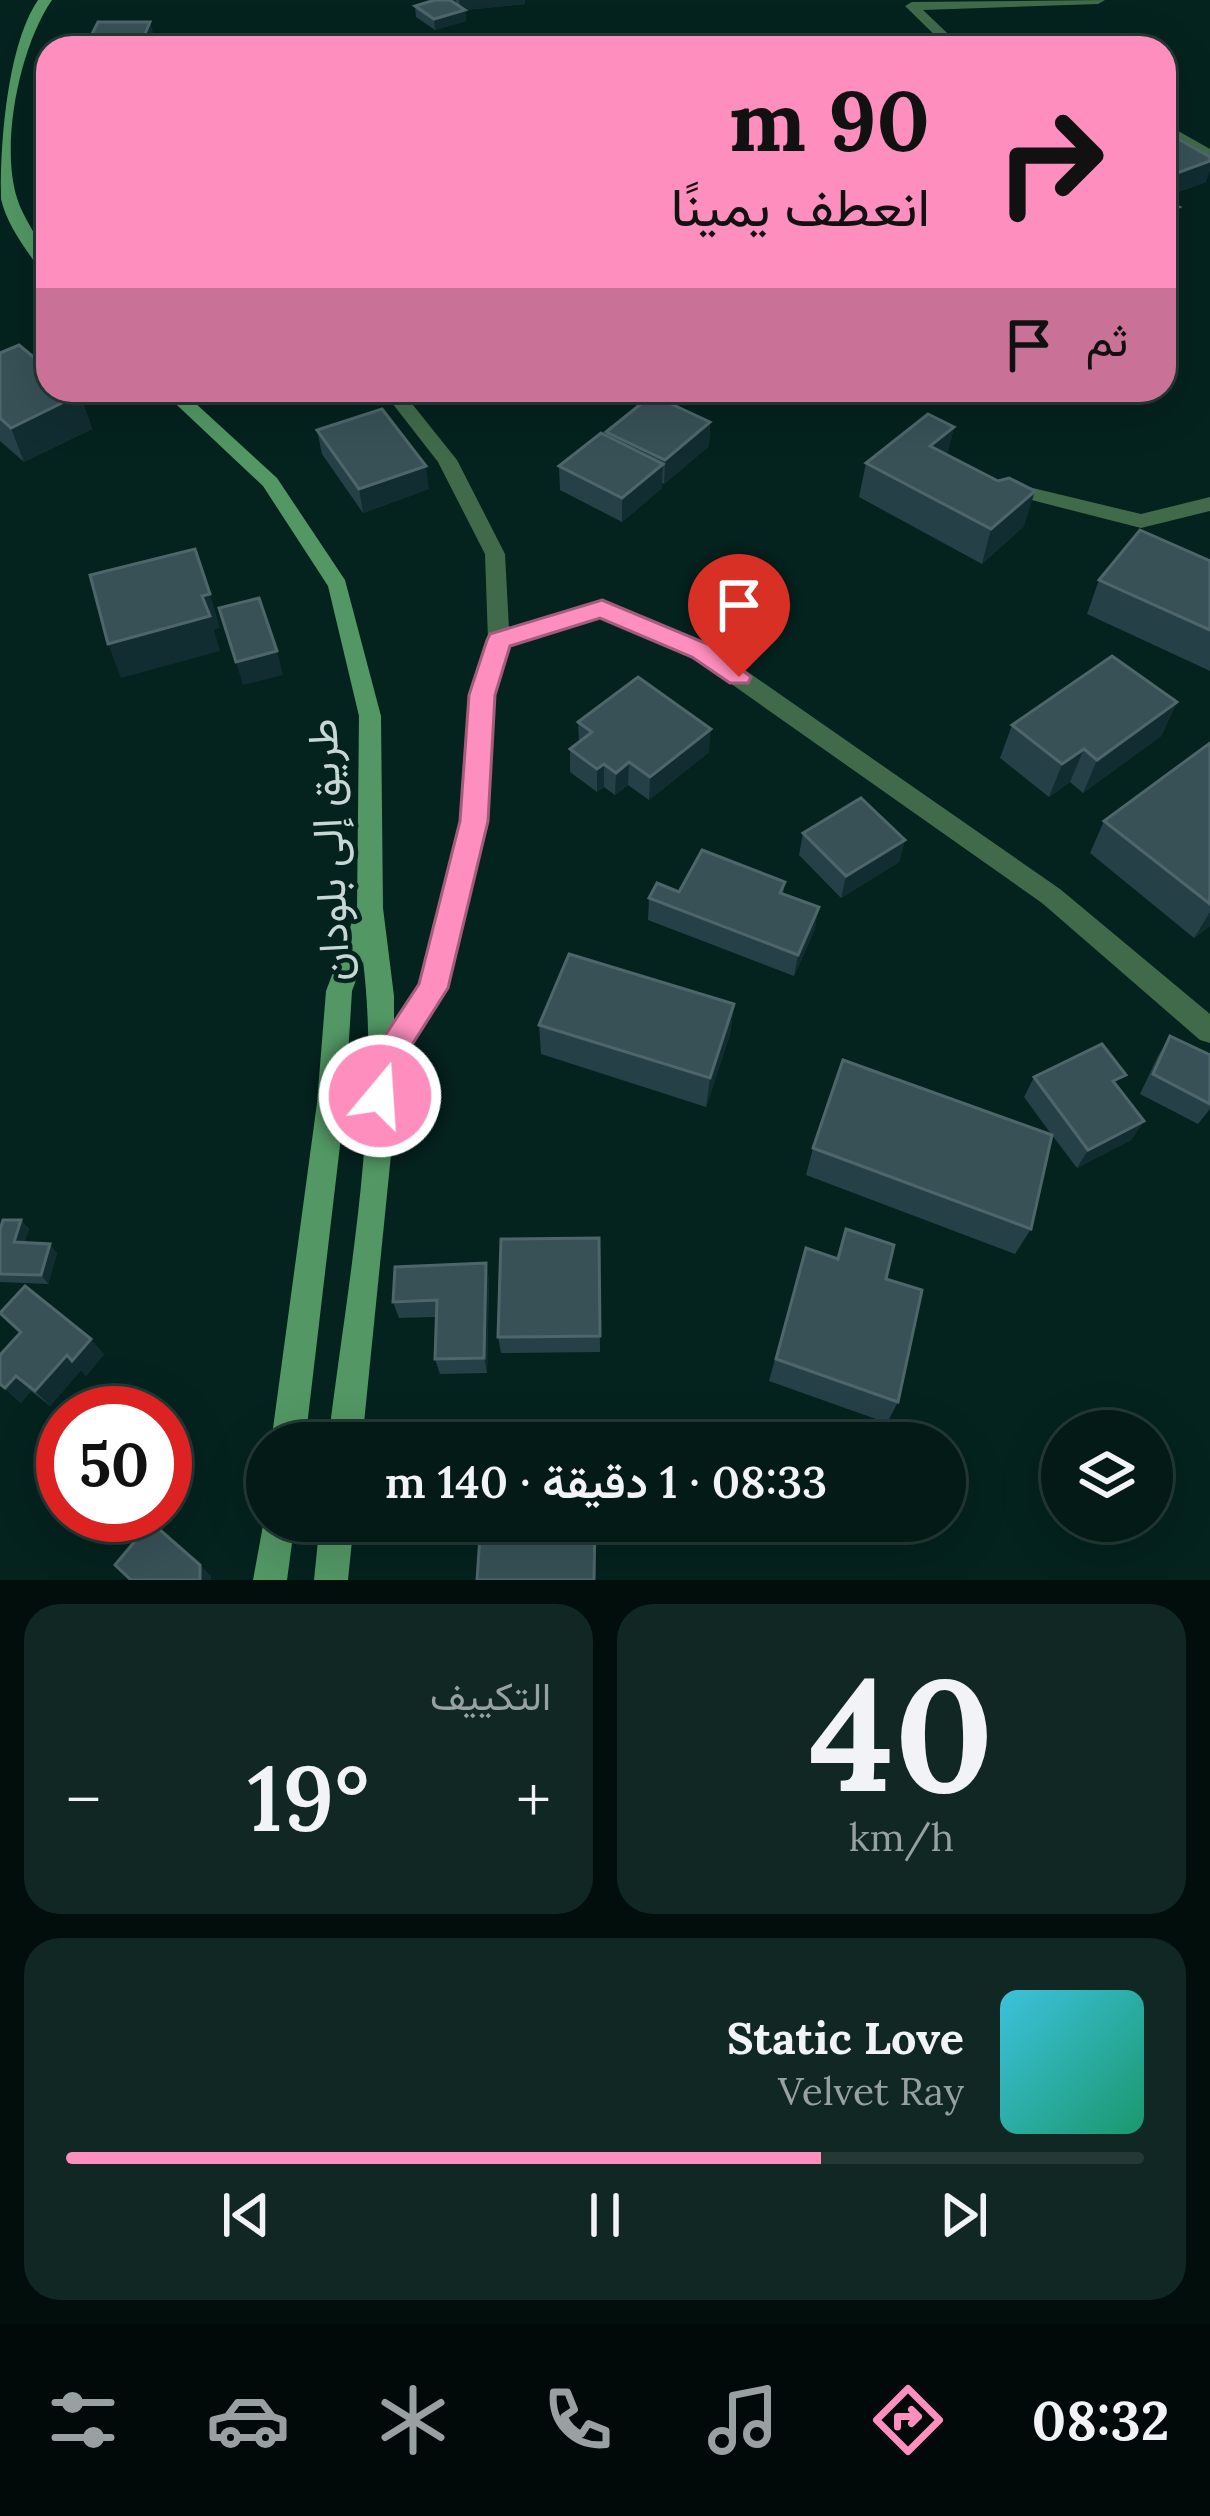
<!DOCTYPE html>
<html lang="ar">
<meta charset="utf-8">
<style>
body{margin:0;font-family:Lora,Vazirmatn,serif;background:#112723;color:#f1f3f6;direction:rtl;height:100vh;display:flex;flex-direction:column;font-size:45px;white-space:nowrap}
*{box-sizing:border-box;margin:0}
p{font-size:39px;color:#97a1a1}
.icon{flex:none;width:66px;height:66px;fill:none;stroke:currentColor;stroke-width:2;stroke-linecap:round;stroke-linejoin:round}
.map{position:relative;height:1580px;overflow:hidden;direction:ltr}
.drawer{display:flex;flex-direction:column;gap:24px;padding:24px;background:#020e0c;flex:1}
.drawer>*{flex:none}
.banner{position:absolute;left:36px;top:36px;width:1140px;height:366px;border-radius:36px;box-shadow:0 12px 48px #0002,0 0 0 3px #243835;direction:rtl;background:#fd8ebe;color:#111;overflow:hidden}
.buttons{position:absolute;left:1041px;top:1410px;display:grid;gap:24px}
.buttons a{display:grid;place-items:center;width:132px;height:132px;border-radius:50%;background:#031a16;box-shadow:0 12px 48px #0002,0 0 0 3px #243835;font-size:60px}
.speed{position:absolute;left:36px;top:1386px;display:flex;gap:24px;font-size:60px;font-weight:700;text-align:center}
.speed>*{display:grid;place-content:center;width:156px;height:156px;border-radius:50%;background:#031a16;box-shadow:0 12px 48px #0002,0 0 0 3px #243835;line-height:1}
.speed .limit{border:18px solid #d22;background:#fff;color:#111}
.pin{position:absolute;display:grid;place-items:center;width:102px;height:102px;color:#fff;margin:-123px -51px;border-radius:50% 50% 50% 0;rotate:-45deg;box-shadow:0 0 12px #0007}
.pin .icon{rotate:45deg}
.me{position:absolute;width:132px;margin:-66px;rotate:18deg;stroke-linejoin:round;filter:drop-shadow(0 0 9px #0008)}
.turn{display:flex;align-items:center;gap:42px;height:252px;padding:0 48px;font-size:54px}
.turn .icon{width:156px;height:156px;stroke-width:2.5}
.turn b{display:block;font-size:84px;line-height:102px}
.then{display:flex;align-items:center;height:114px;padding:0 48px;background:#0003;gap:24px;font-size:45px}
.big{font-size:90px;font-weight:600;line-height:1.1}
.drawer .tile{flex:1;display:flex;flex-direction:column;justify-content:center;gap:18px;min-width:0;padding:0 42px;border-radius:36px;background:#112723}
.drawer .dial{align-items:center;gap:0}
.dial b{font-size:156px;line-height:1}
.song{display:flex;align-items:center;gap:36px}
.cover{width:144px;height:144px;border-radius:18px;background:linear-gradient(135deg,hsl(190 70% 55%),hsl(160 70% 35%))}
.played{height:12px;border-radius:6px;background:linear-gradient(90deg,#fd8ebe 70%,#243835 70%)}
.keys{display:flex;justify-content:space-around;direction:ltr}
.heat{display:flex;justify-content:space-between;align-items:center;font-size:66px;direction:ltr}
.drawer .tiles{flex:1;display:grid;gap:24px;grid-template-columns:1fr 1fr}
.tile:last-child{grid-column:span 2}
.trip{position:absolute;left:246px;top:1422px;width:720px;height:120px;border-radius:60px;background:#031a16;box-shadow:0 12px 48px #0002,0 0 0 3px #243835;font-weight:600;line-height:120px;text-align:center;direction:rtl}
.dock{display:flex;height:192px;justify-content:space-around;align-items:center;background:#010a09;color:#97a1a1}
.dock .icon{width:84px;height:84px}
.dock .on{color:#fd8ebe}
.dock b{font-size:54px;color:#f1f3f6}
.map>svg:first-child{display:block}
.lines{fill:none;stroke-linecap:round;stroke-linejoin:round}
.minor{fill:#416a4a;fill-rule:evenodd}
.secondary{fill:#529764;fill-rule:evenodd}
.wall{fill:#264048}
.shaded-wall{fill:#112d31}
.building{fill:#375157;stroke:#4e666a;stroke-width:3}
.route{fill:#fd8ebe;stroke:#a45c7c;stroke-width:3}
.labels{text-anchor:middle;stroke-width:9;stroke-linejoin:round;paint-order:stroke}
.street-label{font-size:42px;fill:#c7d7d4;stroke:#04221e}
</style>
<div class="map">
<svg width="1210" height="1580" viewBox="0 0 1210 1580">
<rect width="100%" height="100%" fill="#04221e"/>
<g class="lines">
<g class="minor">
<path d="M1105 0 1098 4 923 10 963 48H948L905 6 912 2Z"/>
<path d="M1164 123 1210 149V160L1164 133Z"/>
<path d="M382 390H401L457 460 505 554 509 629 602 602 709 645 1060 889 1210 1014V1043L1200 1040 1042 903 693 657 601 617 508 645 493 695 486 821 446 989 390 1076 380 1080 370 1076 366 1067 370 1058 421 985 462 821 471 695 488 640 485 554 438 462Z"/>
<path d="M1003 481 1141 514 1210 497V511L1141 528 996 491 993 487Z"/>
</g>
<g class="secondary">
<path d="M38 0H52C20 46 0 144 17 198 25 225 48 246 48 274L42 273C27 250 7 226 1 199 0 145 7 46 38 0Z"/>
<path d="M161 390H181L277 478 345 580 381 716 383 908 394 996V1125L362 1443H328C346 1289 382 1114 363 961L352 991 345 1103 305 1443H271L317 1103 326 991 357 909 359 716 328 586 263 486Z"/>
<path d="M266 1509 267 1521H295L287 1580H253Z"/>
<path d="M320 1521H354L348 1580H314Z"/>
</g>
</g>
<g class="wall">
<path d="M455 0H525V4L465 10 466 21 435 30 416 17 415 6 457 4Z"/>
<path d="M1164 131 1206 182 1170 195 1164 192Z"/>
<path d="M0 353 80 394 92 429 24 462 0 441Z"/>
<path d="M710 422 709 446 664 484 662 483V488L622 522 560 490 559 466 606 436V432Z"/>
<path d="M954 427 947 455 1024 526 982 564 859 497 866 463Z"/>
<path d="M317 430 429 489 363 513 322 454Z"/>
<path d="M1210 561V671L1087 614 1099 580Z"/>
<path d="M1177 702 1161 736 1083 793 1070 782 1049 797 1000 758 1012 725Z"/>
<path d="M578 722 709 752 649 800 628 785 615 795 604 787 597 792 570 772V749L579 742Z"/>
<path d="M1210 743V926L1194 938 1090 853 1104 821Z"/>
<path d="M803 833 905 840 899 862 841 898 799 855Z"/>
<path d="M785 882 783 894 815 929 794 976 648 920 649 898 679 892Z"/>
<path d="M734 1004 730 1034 706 1107 541 1054 539 1025Z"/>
<path d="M1170 1036 1210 1055V1109L1198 1124 1140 1094 1158 1056Z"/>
<path d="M1034 1077 1118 1088 1144 1121 1131 1140 1077 1168 1052 1135 1031 1229 1015 1254 806 1175 813 1148 1051 1134 1024 1097Z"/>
<path d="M21 1220 29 1229 24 1243 57 1253 48 1284 0 1282V1230Z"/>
<path d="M846 1229 886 1279 898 1402 887 1423 769 1381 806 1248 836 1259Z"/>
<path d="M599 1238 600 1352 501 1353 498 1337Z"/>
<path d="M486 1263 489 1280 487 1373 440 1374 435 1359 436 1317 399 1318 393 1302Z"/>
<path d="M0 1315 104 1354 86 1376 81 1370 50 1406 31 1391 21 1403 0 1384 19 1333Z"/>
</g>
<g class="shaded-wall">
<path d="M459 0H525V4L465 10 466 21 435 30 434 19 460 11Z"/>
<path d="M150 22 156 43 154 48H139Z"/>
<path d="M1210 161V170L1206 182 1170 195 1177 173Z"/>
<path d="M1179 207 1175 219 1164 224V214Z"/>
<path d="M80 394 92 429 24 462 11 428Z"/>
<path d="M710 422 709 446 664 484 665 460Z"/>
<path d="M954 427 946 461 930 446Z"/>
<path d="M663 464 662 488 622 522V498Z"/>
<path d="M426 466 429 489 363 513 359 489Z"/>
<path d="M1035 491 1024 526 982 564 991 529Z"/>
<path d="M210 594 220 628 214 630 220 651 121 678 108 644Z"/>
<path d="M277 651 283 675 243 685 236 662Z"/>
<path d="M1177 702 1161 736 1083 793 1097 760Z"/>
<path d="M711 729 709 752 649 800 650 777Z"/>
<path d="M1084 749 1070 782 1049 797 1062 764Z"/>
<path d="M629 762 628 785 615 795 616 773Z"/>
<path d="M604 764V787L597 792V769Z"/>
<path d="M905 840 899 862 841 898 846 876Z"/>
<path d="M819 907 815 929 794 976 798 955Z"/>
<path d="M1210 912V926L1194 938Z"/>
<path d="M734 1004 730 1034 706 1107 710 1078Z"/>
<path d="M1144 1121 1131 1140 1077 1168 1088 1150Z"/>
<path d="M21 1220 29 1229 22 1251 14 1242Z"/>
<path d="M50 1244 57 1253 48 1284 41 1275Z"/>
<path d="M486 1263 489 1280 487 1373 484 1358Z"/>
<path d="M91 1339 104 1354 86 1376 72 1361Z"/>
<path d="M67 1355 81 1370 50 1406 35 1391Z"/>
<path d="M16 1376 31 1391 21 1403 5 1388Z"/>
<path d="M200 1565 211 1576V1580H200Z"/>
</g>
<g class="building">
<path d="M435 0H450L465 10 434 19 415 6Z"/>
<path d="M98 22H150L139 48H85Z"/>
<path d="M947 41H959L978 48H933Z"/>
<path d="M1164 131 1210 157V161L1177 173 1167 166 1164 168Z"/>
<path d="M1164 200 1179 207 1164 214Z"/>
<path d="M19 345 48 369V390H74L80 394 11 428 0 418V353Z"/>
<path d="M652 395 710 422 665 460 606 432Z"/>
<path d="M382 409 426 466 359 489 317 430Z"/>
<path d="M928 414 954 427 930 446 998 481 1009 478 1035 491 991 529 866 463Z"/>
<path d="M601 433 663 464 622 498 559 466Z"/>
<path d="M1140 530 1210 561V630L1099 580Z"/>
<path d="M195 549 210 594 202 596 210 616 108 644 90 575Z"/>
<path d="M259 598 277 651 236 662 219 608Z"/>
<path d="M1112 656 1177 702 1097 760 1084 749 1062 764 1012 725Z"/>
<path d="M638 677 711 729 650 777 629 762 616 773 604 764 597 769 570 749 592 732 578 722Z"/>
<path d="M1210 743V904L1104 821Z"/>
<path d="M861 798 905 840 846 876 803 833Z"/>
<path d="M702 850 785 882 780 893 819 907 798 955 649 898 657 883 679 892Z"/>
<path d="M569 954 734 1004 710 1078 539 1025Z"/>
<path d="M1170 1036 1210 1055V1104L1153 1074Z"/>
<path d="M1102 1044 1126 1075 1113 1081 1144 1121 1088 1150 1034 1077Z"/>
<path d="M843 1060 1052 1135 1031 1229 813 1148Z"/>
<path d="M3 1220H21L14 1242 50 1244 41 1275 0 1274V1230Z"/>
<path d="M846 1229 894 1245 886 1279 922 1290 898 1402 776 1359 806 1248 838 1259Z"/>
<path d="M599 1238 600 1336 498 1337 501 1239Z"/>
<path d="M486 1263 484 1358 435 1359 437 1300 393 1302 395 1267Z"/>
<path d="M25 1286 91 1339 72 1361 67 1355 35 1391 16 1376 5 1388 0 1384V1355L21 1332 0 1313Z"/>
<path d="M487 1428 597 1432V1443H486Z"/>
<path d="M481 1521H595L594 1580H477Z"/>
<path d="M151 1522 200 1565V1580H131L115 1565Z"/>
</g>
<path class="route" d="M602 600 710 645 751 677 748 683H730L692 657 600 618 510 646 495 695 488 821 448 988 396 1070 391 1106 380 1110 369 1106 365 1066 419 984 460 821 469 695 487 640 490 634Z"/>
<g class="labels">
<g class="street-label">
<text transform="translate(328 850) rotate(-93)" y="15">طريق إلى بلودان</text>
</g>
</g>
</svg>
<div class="buttons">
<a><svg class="icon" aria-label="layers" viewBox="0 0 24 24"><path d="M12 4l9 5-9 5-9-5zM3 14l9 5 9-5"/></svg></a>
</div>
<div class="speed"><div class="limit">50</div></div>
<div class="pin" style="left:739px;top:677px;background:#d93025"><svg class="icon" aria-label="arrive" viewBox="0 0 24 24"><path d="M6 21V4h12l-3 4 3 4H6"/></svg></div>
<svg class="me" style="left:380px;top:1096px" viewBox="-20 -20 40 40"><circle r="17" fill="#fd8ebe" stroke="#fff" stroke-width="3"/><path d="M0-11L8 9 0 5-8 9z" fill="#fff"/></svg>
<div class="trip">08:33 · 1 دقيقة · 140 m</div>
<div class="banner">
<div class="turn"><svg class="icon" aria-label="right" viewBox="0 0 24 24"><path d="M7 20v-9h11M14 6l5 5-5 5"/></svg><div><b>90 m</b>انعطف يمينًا</div></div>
<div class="then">ثم<svg class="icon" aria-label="arrive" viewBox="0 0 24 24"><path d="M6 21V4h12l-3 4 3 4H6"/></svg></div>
</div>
</div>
<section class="drawer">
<div class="tiles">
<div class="tile dial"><b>40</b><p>km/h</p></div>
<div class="tile"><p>التكييف</p>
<div class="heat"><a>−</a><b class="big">19°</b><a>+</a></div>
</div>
<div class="tile">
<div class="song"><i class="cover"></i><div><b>Static Love</b><p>Velvet Ray</p></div></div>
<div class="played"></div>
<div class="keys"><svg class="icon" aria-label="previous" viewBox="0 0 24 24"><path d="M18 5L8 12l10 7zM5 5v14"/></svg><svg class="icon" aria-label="pause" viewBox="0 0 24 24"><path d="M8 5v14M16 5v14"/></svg><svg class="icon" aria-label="next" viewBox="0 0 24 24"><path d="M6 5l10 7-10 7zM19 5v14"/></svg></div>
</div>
</div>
</section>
<nav class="dock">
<b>08:32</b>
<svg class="icon on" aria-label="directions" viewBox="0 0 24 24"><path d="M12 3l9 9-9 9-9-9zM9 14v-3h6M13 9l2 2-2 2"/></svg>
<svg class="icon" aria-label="music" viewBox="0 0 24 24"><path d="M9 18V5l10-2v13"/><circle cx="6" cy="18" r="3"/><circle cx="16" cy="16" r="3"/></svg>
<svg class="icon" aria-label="phone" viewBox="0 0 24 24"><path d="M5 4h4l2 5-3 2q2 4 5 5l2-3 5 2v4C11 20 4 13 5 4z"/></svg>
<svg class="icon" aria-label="climate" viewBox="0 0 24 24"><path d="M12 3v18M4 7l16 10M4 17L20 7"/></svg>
<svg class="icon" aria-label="car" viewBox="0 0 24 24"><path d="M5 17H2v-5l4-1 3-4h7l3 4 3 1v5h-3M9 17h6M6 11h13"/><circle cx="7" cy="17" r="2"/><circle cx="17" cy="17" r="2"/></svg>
<svg class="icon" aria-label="filters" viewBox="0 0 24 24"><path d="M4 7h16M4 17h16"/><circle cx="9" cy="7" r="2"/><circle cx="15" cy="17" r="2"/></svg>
</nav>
